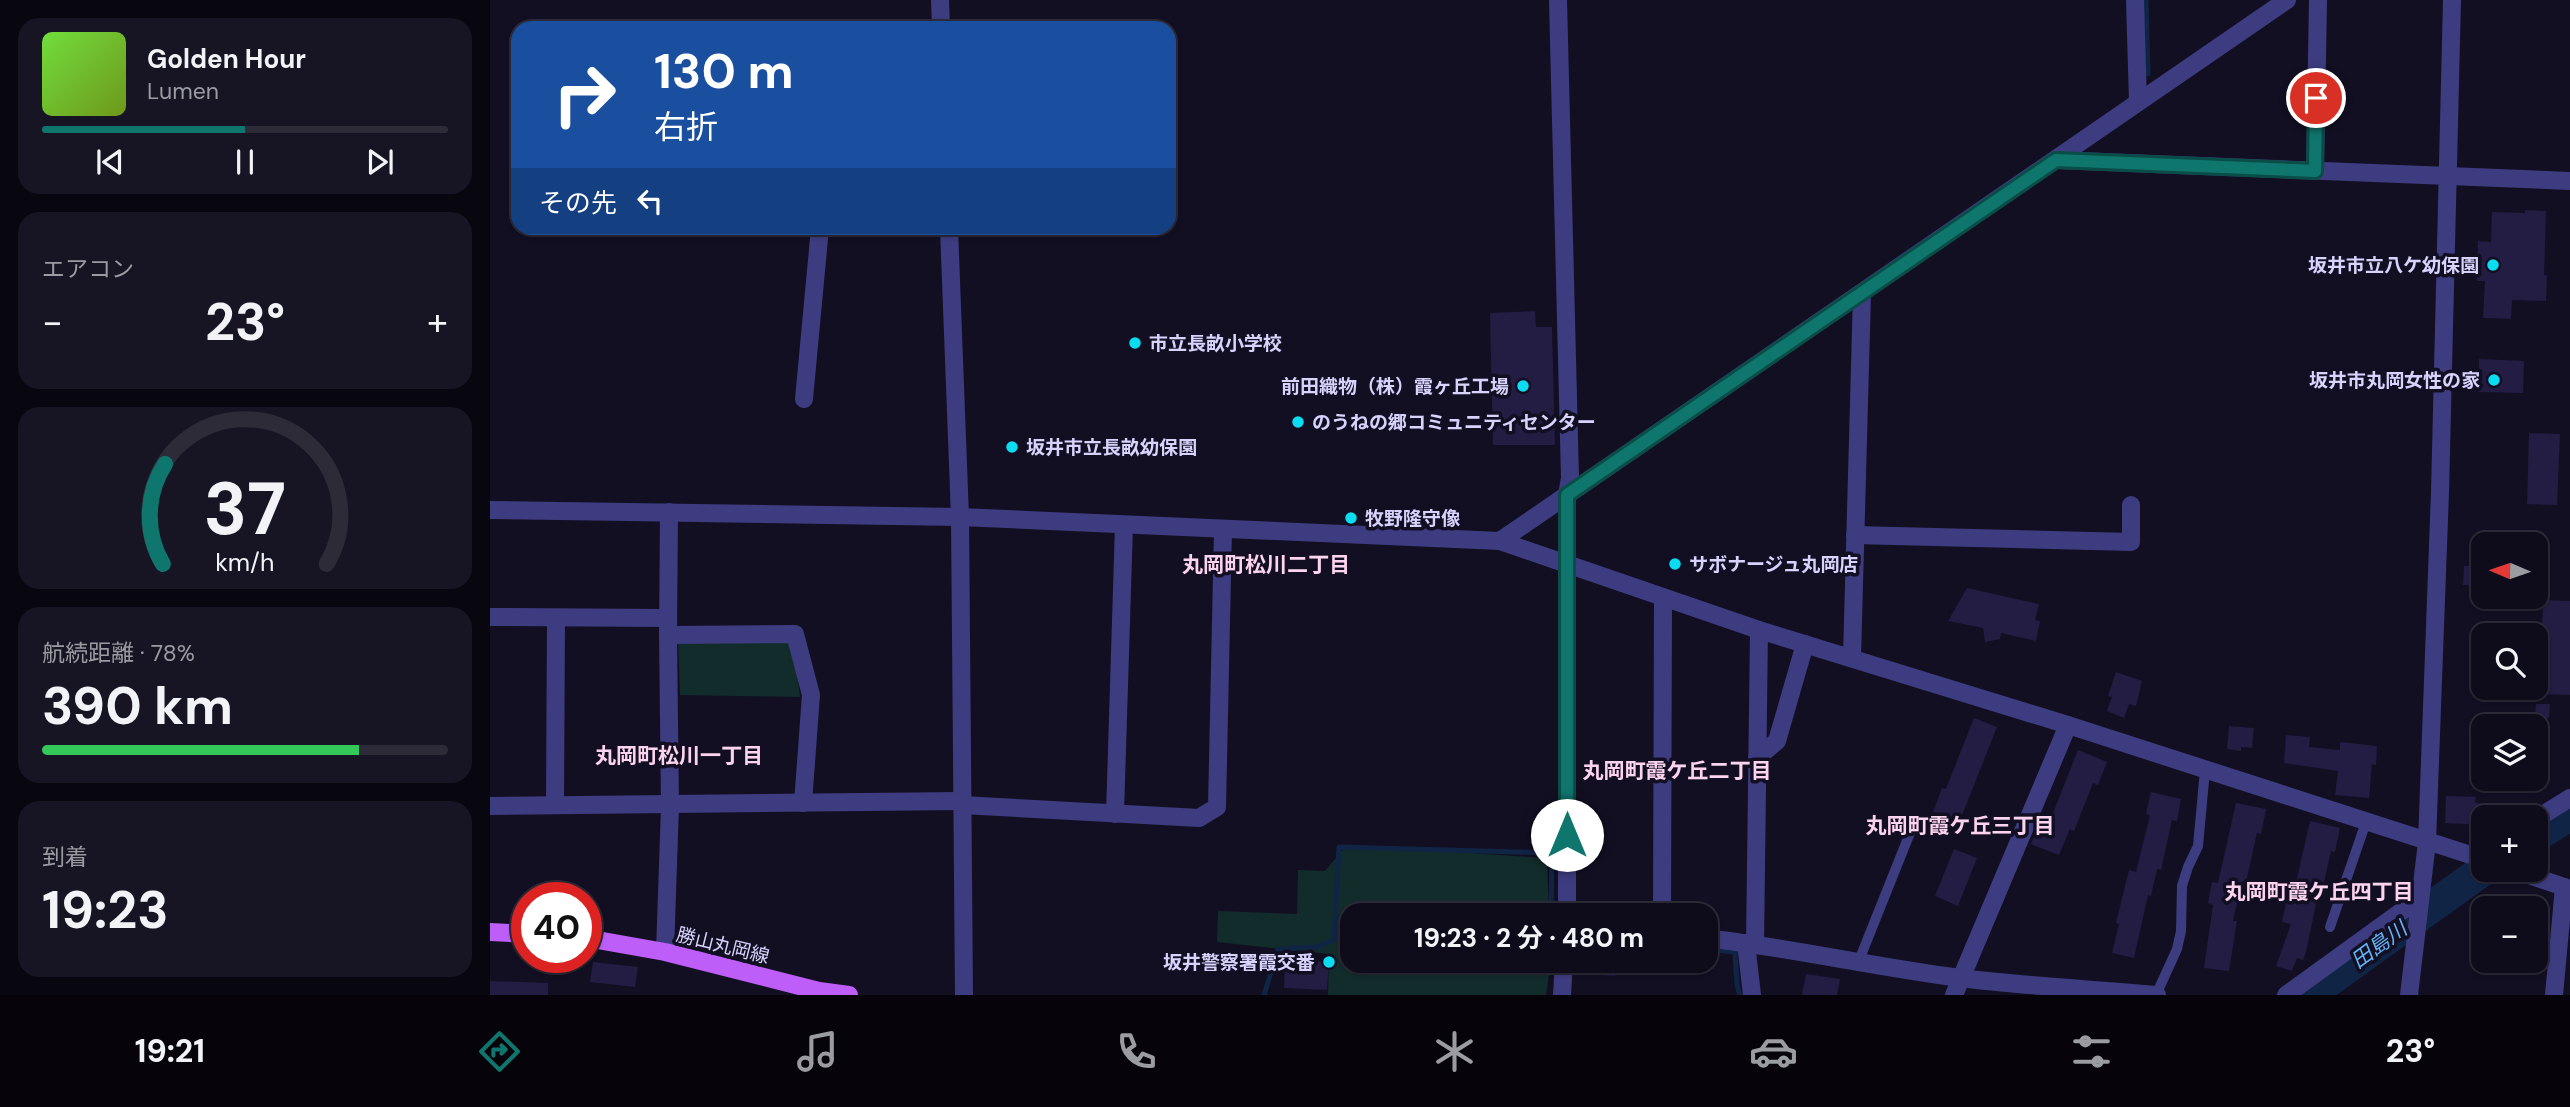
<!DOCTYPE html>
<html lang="ja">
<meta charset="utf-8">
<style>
body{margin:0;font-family:"DM Sans","Noto Sans JP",sans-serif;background:#171423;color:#f1f3f6;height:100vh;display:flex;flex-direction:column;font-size:26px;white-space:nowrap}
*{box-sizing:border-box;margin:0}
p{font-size:23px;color:#9b9ba2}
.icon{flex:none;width:38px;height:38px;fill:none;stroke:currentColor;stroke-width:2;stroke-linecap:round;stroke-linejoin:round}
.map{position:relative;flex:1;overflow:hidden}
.drawer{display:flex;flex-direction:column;gap:18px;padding:18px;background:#08060e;width:490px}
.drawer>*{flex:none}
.top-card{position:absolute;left:21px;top:21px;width:665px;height:214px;border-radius:21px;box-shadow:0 2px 5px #0004,0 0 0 2px #2e2b39;background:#1a4fa0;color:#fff;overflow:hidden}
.needle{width:46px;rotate:272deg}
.tools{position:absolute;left:1981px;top:532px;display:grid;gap:14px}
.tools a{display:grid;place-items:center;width:77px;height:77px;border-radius:14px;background:#0e0b1a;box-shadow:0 2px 5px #0004,0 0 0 2px #2e2b39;font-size:35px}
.speed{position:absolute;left:21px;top:882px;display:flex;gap:14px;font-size:35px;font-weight:700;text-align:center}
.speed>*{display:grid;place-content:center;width:91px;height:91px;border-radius:50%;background:#0e0b1a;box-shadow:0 2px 5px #0004,0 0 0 2px #2e2b39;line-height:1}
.speed .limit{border:10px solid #d22;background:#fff;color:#111}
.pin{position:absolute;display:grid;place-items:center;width:60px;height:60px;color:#fff;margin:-30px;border:4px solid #fff;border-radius:50%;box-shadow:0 2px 7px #0007}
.me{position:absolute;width:77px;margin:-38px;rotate:0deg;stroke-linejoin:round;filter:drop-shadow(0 0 5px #0008)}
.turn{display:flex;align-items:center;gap:24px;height:147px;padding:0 28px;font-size:32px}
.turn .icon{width:91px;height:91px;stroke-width:2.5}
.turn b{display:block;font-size:49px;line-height:60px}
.then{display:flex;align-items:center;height:66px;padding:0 28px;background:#0003;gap:14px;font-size:26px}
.big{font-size:52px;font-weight:700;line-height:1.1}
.drawer .card{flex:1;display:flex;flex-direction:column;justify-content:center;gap:10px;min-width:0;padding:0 24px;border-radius:21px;background:#171423}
.drawer .dial{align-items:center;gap:0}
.dial svg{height:182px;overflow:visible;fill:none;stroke:#2e2b39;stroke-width:7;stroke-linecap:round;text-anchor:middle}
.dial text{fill:#f1f3f6;stroke:none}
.song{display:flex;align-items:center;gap:21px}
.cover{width:84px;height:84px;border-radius:10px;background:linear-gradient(135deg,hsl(100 70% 55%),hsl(80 70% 35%))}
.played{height:7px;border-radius:4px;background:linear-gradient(90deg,#0f766e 50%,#2e2b39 50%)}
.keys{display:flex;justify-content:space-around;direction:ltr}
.heat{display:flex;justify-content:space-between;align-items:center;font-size:38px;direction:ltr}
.charge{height:10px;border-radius:5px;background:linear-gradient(90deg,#34c759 78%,#2e2b39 0)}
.trip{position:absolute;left:850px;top:903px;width:378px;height:70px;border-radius:21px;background:#0e0b1a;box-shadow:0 2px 5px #0004,0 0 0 2px #2e2b39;font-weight:700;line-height:70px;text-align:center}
.tabs{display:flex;height:112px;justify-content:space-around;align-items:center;background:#06040a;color:#9b9ba2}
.tabs .icon{width:49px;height:49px}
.tabs .selected{color:#0f766e}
.tabs b{font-size:32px;color:#f1f3f6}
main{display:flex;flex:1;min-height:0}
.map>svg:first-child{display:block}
.green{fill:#122c2b}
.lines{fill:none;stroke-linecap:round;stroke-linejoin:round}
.stream{stroke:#102546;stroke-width:5}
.river{stroke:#102546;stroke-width:32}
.building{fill:#231c43}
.service{stroke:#3e3c80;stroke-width:10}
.minor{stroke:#3e3c80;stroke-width:18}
.tertiary{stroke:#3e3c80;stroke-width:18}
.primary{stroke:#be5ef8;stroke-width:18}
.route-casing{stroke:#0a4d48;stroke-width:18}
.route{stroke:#0f766e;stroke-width:12}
.poi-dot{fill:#0adcf2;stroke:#120f23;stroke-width:2.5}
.labels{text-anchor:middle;stroke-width:7;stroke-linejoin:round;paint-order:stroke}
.poi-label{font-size:19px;font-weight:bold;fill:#d7d3fd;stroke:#120f23;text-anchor:start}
.street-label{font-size:19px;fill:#d7d3fd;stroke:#120f23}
.neighbourhood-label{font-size:21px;font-weight:bold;fill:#fdd4ef;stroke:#120f23}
.water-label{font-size:21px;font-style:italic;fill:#65b5f9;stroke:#120f23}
</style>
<main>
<section class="drawer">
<div class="card">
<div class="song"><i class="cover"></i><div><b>Golden Hour</b><p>Lumen</p></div></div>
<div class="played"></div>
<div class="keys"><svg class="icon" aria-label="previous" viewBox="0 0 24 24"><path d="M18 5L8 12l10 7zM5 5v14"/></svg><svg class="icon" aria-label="pause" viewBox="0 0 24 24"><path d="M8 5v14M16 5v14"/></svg><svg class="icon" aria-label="next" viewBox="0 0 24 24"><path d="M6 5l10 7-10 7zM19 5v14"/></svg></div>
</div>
<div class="card"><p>エアコン</p>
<div class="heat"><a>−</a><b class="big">23°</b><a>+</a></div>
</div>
<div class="card dial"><svg viewBox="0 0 100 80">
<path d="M14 69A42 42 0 1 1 86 69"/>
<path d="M14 69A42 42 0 0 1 15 25" stroke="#0f766e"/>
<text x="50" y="56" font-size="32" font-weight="700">37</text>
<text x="50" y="72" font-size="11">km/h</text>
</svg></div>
<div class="card"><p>航続距離 · 78%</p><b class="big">390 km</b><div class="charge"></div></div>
<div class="card"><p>到着</p><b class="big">19:23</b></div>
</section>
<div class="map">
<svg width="2080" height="995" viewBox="0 0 2080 995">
<rect width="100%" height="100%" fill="#120f23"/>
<g class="green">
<path d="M188 639H303L310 697 190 695Z"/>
<path d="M857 845 1057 858 1059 915H863V961H1061L1056 995H838L839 954 727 942 728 911 807 914 808 870 835 871Z"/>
</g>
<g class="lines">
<g class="stream">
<path d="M1656 0 1658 74"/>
<path d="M1216 949 1245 952 1247 985 1250 995"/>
<path d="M774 995 788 949 826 947 844 940 849 847 1062 853 1061 915"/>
</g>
<g class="river">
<path d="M2046 836 2080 815"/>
<path d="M1819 995 1993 870"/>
</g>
</g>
<g class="building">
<path d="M2035 210 2056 211 2054 275H2057L2056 301 2022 300 2021 319 1993 318 1995 281H1987L1988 241 2001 242 2002 212 2035 213Z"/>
<path d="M1045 311 1046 327H1062L1065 445H1003L1000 313Z"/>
<path d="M1989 359 2034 361 2033 393 1988 392Z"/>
<path d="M2039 433 2070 434 2067 505 2037 504Z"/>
<path d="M1974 566H1993V586L1973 585Z"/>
<path d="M1477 588 1549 604 1545 620 1550 621 1546 641 1511 633 1510 639 1495 642 1493 628 1458 621Z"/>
<path d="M2053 600 2080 601V695L2050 694Z"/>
<path d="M1626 672 1652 681 1646 706 1639 704 1634 718 1617 711 1622 697 1618 696Z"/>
<path d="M2046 704H2060L2059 718H2045Z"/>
<path d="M1484 718 1507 727 1469 823 1443 812 1452 788 1456 789Z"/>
<path d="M1739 726 1764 728 1762 748 1751 747V751L1737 749Z"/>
<path d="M1796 735 1820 737 1819 747 1850 750V742L1887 746 1886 765 1882 764 1879 798 1845 795 1848 771 1794 763Z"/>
<path d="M1588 750 1617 762 1608 785 1603 783 1584 831 1580 829 1569 855 1541 844 1550 823 1558 826Z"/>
<path d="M1661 792 1691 799 1687 821 1682 820 1671 870 1667 869 1661 896 1658 895 1644 958 1622 953 1629 924 1626 923 1639 870 1646 872 1660 815 1656 814Z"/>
<path d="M1956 796 1986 797 1985 803 2014 804 2013 817H1993V825L1955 823Z"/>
<path d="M1746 803 1776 809 1771 834 1767 833 1756 882 1752 881 1743 921H1747L1739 971 1714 968 1723 905 1718 903 1722 882 1728 883Z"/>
<path d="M1820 821 1850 828 1845 852 1841 851 1830 900 1827 899 1816 952 1813 960 1807 958 1802 971 1786 966 1801 924 1792 922 1797 899 1802 900Z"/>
<path d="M1464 849 1487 858 1468 906 1445 896Z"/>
<path d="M795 960 839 962 837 990 794 988Z"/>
<path d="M1085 961H1126L1125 976 1085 973Z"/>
<path d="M103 962 148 967 145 987 100 982Z"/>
<path d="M1316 974 1350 979 1347 995H1312Z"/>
<path d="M0 981 58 983V995H0Z"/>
</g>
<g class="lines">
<g class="service">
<path d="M1840 927 1876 822"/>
<path d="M1368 963 1422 828"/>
<path d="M1666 995 1687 949 1691 931 1692 886 1698 867 1708 846 1715 770"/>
</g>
<g class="minor">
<path d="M450 0 451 28"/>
<path d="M1645 0 1648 102"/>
<path d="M1566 160 2080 181"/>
<path d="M1825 171 1828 0"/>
<path d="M459 228 470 517 474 995"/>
<path d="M314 399 330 228"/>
<path d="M1077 495 1797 0"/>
<path d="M1365 535 1641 542V505"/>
<path d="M1010 541 1269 630 1578 725 1993 859"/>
<path d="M0 617 178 618"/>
<path d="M178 635 305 634 321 695 313 803"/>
<path d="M1362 657 1372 294"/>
<path d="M1267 758 1287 741 1315 644"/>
<path d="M65 804 66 618"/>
<path d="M472 805 709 818 727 807 733 529"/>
<path d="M0 806 472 801"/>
<path d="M625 814 634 525"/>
<path d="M2046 819 2080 798"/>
<path d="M2024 870 2080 889"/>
<path d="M1172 915 1173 598"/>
<path d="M1216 938C1301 948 1385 967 1470 978 1535 986 1601 989 1667 995"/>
<path d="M1256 943 1262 995"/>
<path d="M1265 945 1269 630"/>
<path d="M175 952 180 806 178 635 179 512"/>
<path d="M1464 995 1578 725"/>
<path d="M1796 995 1930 898"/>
<path d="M2064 995 2074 887"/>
</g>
<g class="tertiary">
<path d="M1068 0 1080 478 1077 495V915"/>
<path d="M0 510 470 517 1010 541 1077 495"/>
<path d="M1072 995 1074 961"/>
<path d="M1919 995 1937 842 1950 492 1962 0"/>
</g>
<g class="primary">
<path d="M0 932 37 934"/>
<path d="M96 938 175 952 329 991 359 995"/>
</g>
</g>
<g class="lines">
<defs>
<path id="route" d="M1077 835V495L1566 160 1825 171 1826 98"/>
</defs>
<use href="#route" class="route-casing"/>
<use href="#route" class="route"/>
</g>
<g class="poi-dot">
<circle cx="2003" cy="265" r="7"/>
<circle cx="645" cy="343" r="7"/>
<circle cx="2004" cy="380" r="7"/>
<circle cx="1033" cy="386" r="7"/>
<circle cx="808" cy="422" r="7"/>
<circle cx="522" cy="447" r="7"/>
<circle cx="861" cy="518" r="7"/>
<circle cx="1185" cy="564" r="7"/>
<circle cx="839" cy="962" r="7"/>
</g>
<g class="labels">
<g class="poi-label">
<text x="1989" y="272" text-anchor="end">坂井市立八ケ幼保園</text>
<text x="659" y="350">市立長畝小学校</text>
<text x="1990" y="387" text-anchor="end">坂井市丸岡女性の家</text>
<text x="1019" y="393" text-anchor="end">前田織物（株）霞ヶ丘工場</text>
<text x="822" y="429">のうねの郷コミュニティセンター</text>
<text x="536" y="454">坂井市立長畝幼保園</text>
<text x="875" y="525">牧野隆守像</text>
<text x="1199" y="571">サボナージュ丸岡店</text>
<text x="825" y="969" text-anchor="end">坂井警察署霞交番</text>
</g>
<g class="street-label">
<text transform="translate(233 945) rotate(14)" y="7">勝山丸岡線</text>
</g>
<g class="neighbourhood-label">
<text x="776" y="572">丸岡町松川二丁目</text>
<text x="189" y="763">丸岡町松川一丁目</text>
<text x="1187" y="778">丸岡町霞ケ丘二丁目</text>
<text x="1470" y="833">丸岡町霞ケ丘三丁目</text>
<text x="1829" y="899">丸岡町霞ケ丘四丁目</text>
</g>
<g class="water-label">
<text transform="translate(1889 945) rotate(-36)" y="7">田島川</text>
</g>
</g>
</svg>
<div class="tools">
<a><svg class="needle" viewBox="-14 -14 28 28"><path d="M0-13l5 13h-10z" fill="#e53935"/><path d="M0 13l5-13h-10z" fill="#9b9ba2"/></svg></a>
<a><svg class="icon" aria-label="search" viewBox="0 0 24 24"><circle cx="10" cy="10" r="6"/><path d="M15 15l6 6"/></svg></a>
<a><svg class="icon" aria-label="layers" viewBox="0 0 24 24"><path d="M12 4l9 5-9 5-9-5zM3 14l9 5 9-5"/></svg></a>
<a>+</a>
<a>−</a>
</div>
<div class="speed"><div class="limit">40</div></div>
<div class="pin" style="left:1826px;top:98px;background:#d93025"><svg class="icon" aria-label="arrive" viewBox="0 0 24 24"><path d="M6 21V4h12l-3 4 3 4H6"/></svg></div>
<svg class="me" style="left:1077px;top:835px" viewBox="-20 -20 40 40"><circle r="19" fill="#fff"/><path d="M0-13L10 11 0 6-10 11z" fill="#0f766e"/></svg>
<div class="trip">19:23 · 2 分 · 480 m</div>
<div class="top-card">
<div class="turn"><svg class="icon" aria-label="right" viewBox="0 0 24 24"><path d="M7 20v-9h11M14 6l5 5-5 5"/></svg><div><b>130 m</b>右折</div></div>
<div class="then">その先<svg class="icon" aria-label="left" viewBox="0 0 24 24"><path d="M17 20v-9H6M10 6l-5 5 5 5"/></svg></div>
</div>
</div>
</main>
<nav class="tabs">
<b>19:21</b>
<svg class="icon selected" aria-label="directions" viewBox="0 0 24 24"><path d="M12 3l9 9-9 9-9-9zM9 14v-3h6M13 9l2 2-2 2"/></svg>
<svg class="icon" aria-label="music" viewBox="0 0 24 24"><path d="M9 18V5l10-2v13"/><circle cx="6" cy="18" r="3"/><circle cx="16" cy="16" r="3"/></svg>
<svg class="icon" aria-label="phone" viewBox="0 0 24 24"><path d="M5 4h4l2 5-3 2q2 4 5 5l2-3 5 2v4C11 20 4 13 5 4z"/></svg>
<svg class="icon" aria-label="climate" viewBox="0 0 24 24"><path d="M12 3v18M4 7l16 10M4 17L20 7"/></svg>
<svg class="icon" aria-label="car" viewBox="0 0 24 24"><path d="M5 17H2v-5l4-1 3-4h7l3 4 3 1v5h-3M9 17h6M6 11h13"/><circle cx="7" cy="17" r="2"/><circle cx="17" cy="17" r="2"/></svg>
<svg class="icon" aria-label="filters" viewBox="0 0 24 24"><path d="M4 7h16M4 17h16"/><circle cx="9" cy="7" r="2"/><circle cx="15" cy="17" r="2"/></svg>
<b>23°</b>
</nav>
